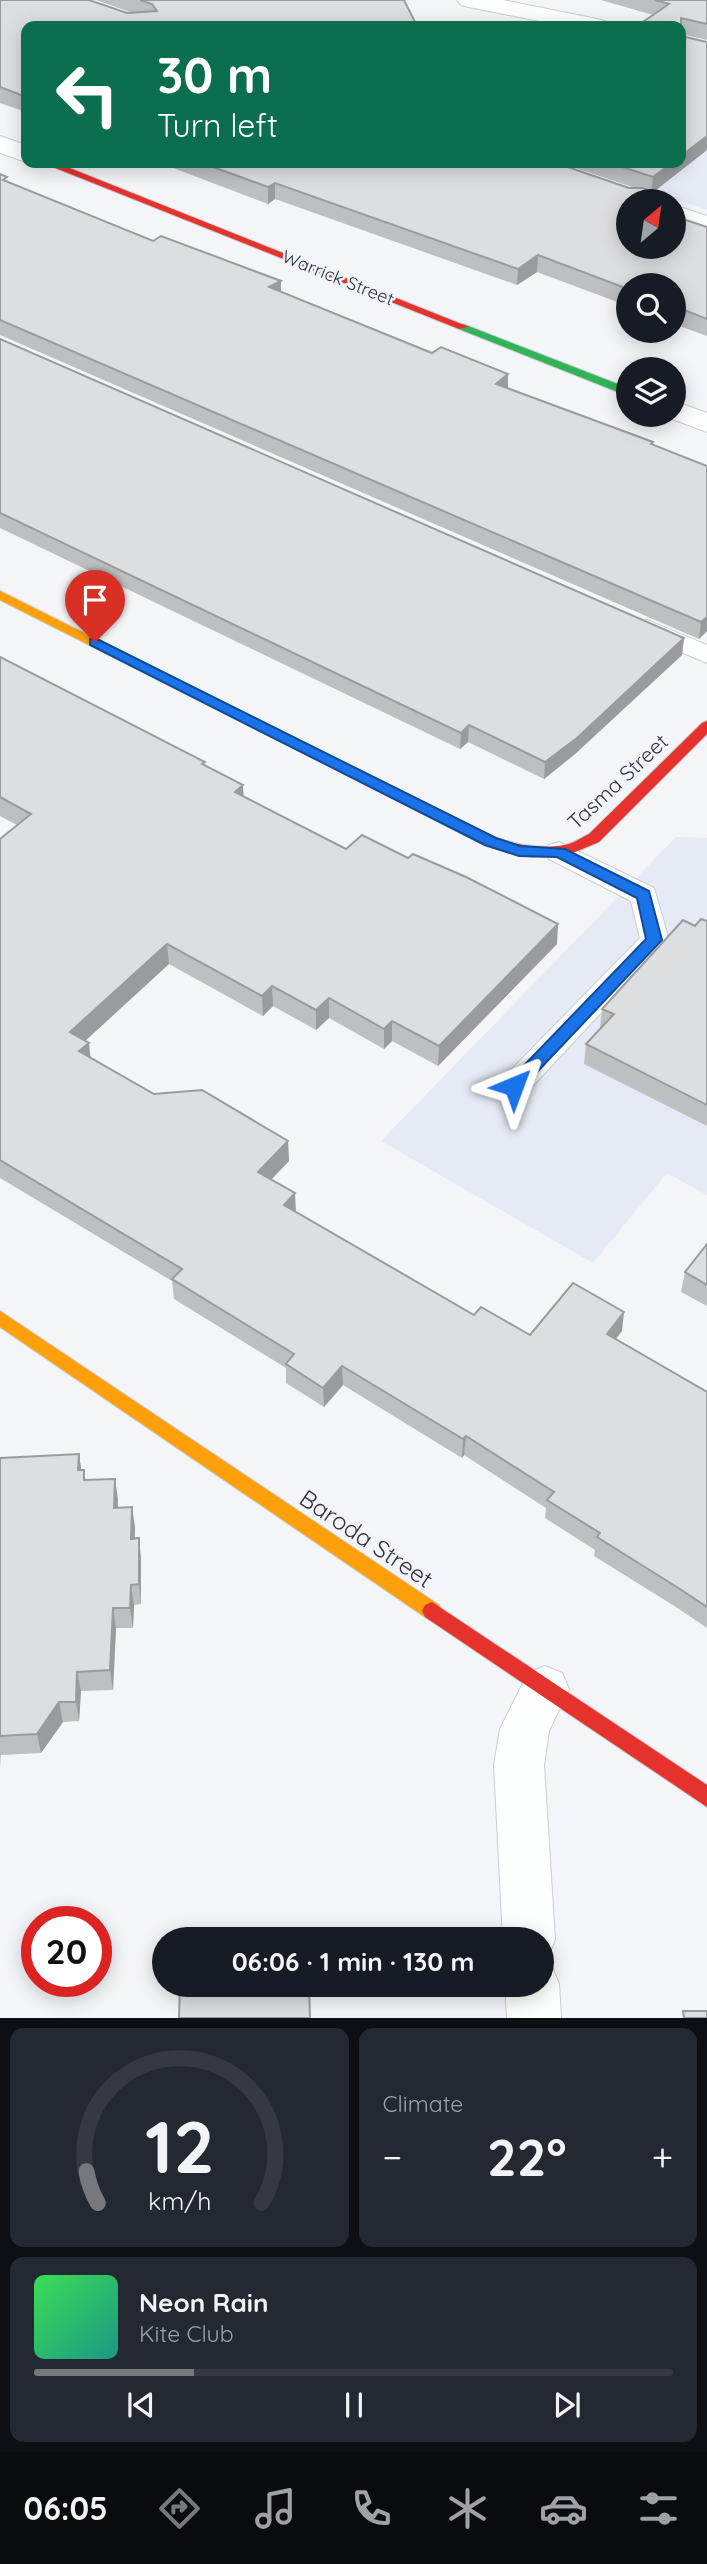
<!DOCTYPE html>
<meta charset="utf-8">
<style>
body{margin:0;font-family:Quicksand,sans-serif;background:#242831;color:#f1f3f6;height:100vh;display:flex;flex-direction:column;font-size:26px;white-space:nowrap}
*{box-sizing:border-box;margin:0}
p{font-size:23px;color:#9ea1a6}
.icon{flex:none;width:38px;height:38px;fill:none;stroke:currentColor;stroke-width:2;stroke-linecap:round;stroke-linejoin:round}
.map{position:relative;height:2018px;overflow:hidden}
.drawer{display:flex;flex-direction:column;gap:10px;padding:10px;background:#0d0f14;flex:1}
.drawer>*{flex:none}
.guide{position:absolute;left:21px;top:21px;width:665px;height:147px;border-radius:14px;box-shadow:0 4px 18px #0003;background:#0b6e4f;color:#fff;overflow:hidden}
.needle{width:46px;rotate:29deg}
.controls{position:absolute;left:616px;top:189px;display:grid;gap:14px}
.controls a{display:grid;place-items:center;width:70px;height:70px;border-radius:50%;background:#171b24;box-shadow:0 4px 18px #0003;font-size:35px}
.speed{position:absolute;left:21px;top:1906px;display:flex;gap:14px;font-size:35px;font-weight:700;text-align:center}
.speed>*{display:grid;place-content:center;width:91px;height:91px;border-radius:50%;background:#171b24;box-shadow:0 4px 18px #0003;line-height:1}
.speed .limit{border:10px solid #d22;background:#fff;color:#111}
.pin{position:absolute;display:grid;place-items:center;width:60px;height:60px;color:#fff;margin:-72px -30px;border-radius:50% 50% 50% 0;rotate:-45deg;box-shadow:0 0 7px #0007}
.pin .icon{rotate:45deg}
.me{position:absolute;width:77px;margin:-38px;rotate:44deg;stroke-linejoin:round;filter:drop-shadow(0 0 5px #0008)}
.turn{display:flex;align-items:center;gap:24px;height:147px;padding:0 21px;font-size:32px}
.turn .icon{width:91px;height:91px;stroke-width:2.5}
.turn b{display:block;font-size:49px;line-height:60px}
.big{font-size:52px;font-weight:700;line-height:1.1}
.drawer .card{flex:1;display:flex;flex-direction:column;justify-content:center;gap:10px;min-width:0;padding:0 24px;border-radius:14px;background:#242831}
.drawer .dial{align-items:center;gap:0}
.dial svg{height:182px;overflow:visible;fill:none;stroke:#363941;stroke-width:7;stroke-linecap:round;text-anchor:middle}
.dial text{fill:#f1f3f6;stroke:none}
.song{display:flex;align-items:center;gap:21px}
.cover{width:84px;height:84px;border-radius:10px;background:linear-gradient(135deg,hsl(130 70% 55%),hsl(170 70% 35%))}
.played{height:7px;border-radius:4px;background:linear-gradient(90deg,#76787c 25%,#363941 25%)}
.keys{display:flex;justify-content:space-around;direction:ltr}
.heat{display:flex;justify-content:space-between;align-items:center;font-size:38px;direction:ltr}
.drawer .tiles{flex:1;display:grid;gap:10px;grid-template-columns:1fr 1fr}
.card:last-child{grid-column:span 2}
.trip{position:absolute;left:152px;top:1927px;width:402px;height:70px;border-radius:35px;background:#171b24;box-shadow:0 4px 18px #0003;font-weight:700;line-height:70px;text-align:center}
.menu{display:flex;height:112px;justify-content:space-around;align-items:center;background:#090b0e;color:#9ea1a6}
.menu .icon{width:49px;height:49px}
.menu .selected{color:#76787c}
.menu b{font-size:32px;color:#f1f3f6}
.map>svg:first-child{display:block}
.built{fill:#e5eaf4}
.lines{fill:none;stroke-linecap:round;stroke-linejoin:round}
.lane-casing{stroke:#cbcdd0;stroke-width:2}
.street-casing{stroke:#cbcdd0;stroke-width:2}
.fast-casing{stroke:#cbcdd0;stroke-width:2}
.slow-casing{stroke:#cbcdd0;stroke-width:2}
.jam-casing{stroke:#cbcdd0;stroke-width:2}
.lane{fill:#fdfefe;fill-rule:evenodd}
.street{fill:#fdfefe;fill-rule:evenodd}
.fast{fill:#30b455;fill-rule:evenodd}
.slow{fill:#ff9f0a;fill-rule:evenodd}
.jam{fill:#e5322d;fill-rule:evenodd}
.wall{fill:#bdbfc2}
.shaded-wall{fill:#9a9b9e}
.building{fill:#dcdee1;stroke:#9a9b9e;stroke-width:2}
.route{fill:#1a73e8;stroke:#114b97;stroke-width:2}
.labels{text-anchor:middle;stroke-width:5;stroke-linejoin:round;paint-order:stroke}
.far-street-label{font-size:18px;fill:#333538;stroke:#f0f4fc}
.street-label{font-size:21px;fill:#333538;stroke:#f0f4fc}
.near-street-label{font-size:24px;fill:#333538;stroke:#f0f4fc}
</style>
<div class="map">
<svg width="707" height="2018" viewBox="0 0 707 2018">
<rect width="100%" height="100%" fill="#f3f5f9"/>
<g class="built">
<path d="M707 67V210L569 163H681Z"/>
<path d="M676 837 707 838V1195L667 1173 593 1263 381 1141Z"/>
</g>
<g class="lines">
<defs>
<g id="lane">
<path d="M674 205 707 216V229L674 218Z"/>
<path d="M647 620 707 645V663L638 634 634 628 638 622Z"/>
<path d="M559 842 654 888 669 940 525 1094 514 1098 503 1094 499 1086 503 1078 640 938 631 901 549 859 545 852 549 845Z"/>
</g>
<g id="street">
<path d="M457 0H503L597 19 605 21 609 26H564L469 7 461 5Z"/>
<path d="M0 136 26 145V162L0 153Z"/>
<path d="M674 401 707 413V432L664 416 674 415Z"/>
<path d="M545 1666 562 1673 569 1689 549 1731 544 1765 555 1939 548 1958 542 1960V1939H503L494 1765 500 1729 528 1673Z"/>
<path d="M542 1962 551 1965 559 1984 561 2018H507L505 1984H542Z"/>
</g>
<path id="fast" d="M463 324 628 388V396L459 329V325Z"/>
<g id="slow">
<path d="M0 591 410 796 412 799 405 804 400 802 0 600Z"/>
<path d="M0 1311 439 1605 442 1611 439 1617 432 1620 425 1617 0 1327Z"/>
</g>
<g id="jam">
<path d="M43 163H57L469 327 459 329Z"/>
<path d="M707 721V734L599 842 568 855 531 857 486 846 400 802 398 799 405 794 410 796C457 819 508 855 564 845 572 844 581 838 589 834L702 723Z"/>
<path d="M432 1602 707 1785V1807L425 1617 422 1611 425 1605Z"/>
</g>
</defs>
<use href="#lane" class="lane-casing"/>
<use href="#street" class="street-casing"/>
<use href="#fast" class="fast-casing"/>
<use href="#slow" class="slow-casing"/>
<use href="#jam" class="jam-casing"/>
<use href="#lane" class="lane"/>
<use href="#street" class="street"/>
<use href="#fast" class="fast"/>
<use href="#slow" class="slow"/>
<use href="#jam" class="jam"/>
</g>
<g class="wall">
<path d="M0 0 127 13H133L96 0H404L26 26V112L0 103Z"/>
<path d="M601 0H707V40L681 34 653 15Z"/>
<path d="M707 150 653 192 628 201 707 227V336L674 324V285H628V306L537 272 517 285 275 199 268 204 160 163H556L629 188H635L561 163H681Z"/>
<path d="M0 174 8 182 281 292 508 388 653 445 707 631 699 639 0 335Z"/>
<path d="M0 339 684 638 682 655 575 754 544 779 468 742 460 749 0 528Z"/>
<path d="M0 657 243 785V796L346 849 557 944 438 1066 392 1041 384 1049 329 1018 316 1030 273 1006 263 1016 169 964 85 1041 91 1058 154 1094 288 1141 289 1161 271 1180 296 1212 474 1315 530 1335 622 1331 616 1339 707 1392V1628L676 1607 594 1556 595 1550 545 1518 546 1508 464 1455 462 1458 343 1385 324 1407 286 1383V1368L174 1299 172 1281 0 1178V839L17 825 0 816Z"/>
<path d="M707 921V1126L584 1064 586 1044 600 1029 602 1009 695 926Z"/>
<path d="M707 1244V1306L681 1292 685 1272Z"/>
<path d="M79 1454 81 1470 86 1480 118 1499V1508L135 1527V1538L141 1558V1604L134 1605 133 1628H116L113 1690 81 1691 79 1721 63 1722 41 1753 1 1755 0 1767V1458Z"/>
</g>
<g class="shaded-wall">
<path d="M707 136V150L651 194 653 177 672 163H681V156Z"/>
<path d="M275 183V199L268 204V187Z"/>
<path d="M538 255 537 272 517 285 518 269Z"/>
<path d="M281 281V297L269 287Z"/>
<path d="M508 374V390L496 384Z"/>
<path d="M707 617V631L699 639 701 622Z"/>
<path d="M684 638 682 655 575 754 544 779 545 762Z"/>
<path d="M469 725 468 742 460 749 461 733Z"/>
<path d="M243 785 244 805 235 792Z"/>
<path d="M558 924 557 944 438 1066 439 1046Z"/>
<path d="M167 944 169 964 73 1052 70 1032Z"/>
<path d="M272 986 273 1006 263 1016 262 996Z"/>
<path d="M329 998V1018L316 1030V1010Z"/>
<path d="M392 1021V1041L384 1049V1029Z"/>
<path d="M89 1043 91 1063 79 1051Z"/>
<path d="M288 1141 289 1161 259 1192 258 1172Z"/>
<path d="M295 1193 296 1213 284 1205Z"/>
<path d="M624 1312 622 1331 604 1353 607 1334Z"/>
<path d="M342 1366 343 1385 324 1407 323 1388Z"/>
<path d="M466 1436 464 1455 462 1458 463 1439Z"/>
<path d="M79 1454 82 1475 78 1470Z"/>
<path d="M115 1479 118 1499 117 1529 114 1508Z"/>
<path d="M132 1507 135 1527 134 1559 131 1539Z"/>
<path d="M139 1538 141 1558V1604L139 1584Z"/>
<path d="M131 1585 134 1605 133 1628 130 1608Z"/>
<path d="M113 1608 116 1628 113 1690 110 1670Z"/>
<path d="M77 1672 81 1691 79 1721 76 1702Z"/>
<path d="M59 1702 63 1722 41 1753 37 1734Z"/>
</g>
<g class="building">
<path d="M0 0H89L127 13 157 11 152 4 140 0H404L417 26H26V97L0 87Z"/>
<path d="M655 0H707V24L681 18V28V26H637L669 4Z"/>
<path d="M681 36 707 42V136L681 156Z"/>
<path d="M202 163H556L629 188H642L673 198 670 201H628V247H674V216L707 227V319L674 306V285H628V289L538 255 518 269 275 183 268 187Z"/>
<path d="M610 163H672L653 177Z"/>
<path d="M0 174 7 177 3 180 153 241 161 236 281 281 269 287 432 353 441 347 508 374 496 384 653 442 651 444 707 466V617L701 622 0 320Z"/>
<path d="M0 339 684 638 577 738 545 762 469 725 461 733 0 513Z"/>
<path d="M0 657 205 762 202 764 243 785 235 792 346 849 362 835 408 858 413 854 466 877 558 924 439 1046 392 1021 384 1029 329 998 316 1010 272 986 262 996 167 944 70 1032 89 1043 79 1051 154 1094 202 1090 288 1141 258 1172 295 1193 284 1205 474 1315 481 1307 530 1335 573 1283 624 1312 607 1334 707 1392V1607L680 1589 597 1537 600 1533 547 1500 554 1492 466 1436 463 1439 342 1366 323 1388 286 1364 294 1354 172 1279 182 1269 0 1160V839L31 814 0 797Z"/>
<path d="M701 919 707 921V1105L586 1044 614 1014 602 1009 683 920 695 926Z"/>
<path d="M707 1244V1285L685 1272Z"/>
<path d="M79 1454 78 1470H84V1480L115 1479 114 1508 132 1507 131 1539 139 1538V1584L131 1585 130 1608H113L110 1670 77 1672 76 1702H59L37 1734 0 1736V1458Z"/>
<path d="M180 1984H309L310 2018H179Z"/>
<path d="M683 2011H707V2018H684Z"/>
</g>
<path class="route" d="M95 638 496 838 520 846 565 849 649 891 662 940 520 1090H508V1082L646 939 637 898 557 857 519 856 485 845 90 645V639Z"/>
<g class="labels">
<g class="far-street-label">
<text transform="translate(338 278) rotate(22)" y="6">Warrick Street</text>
</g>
<g class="street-label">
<text transform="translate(618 782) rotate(-43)" y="7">Tasma Street</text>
</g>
<g class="near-street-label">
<text transform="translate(366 1539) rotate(34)" y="8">Baroda Street</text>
</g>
</g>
</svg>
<div class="controls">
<a><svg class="needle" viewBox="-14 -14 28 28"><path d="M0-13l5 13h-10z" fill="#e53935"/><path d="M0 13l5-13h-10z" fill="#9ea1a6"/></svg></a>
<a><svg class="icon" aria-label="search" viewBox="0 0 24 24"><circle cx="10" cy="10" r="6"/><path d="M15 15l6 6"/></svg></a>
<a><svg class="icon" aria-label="layers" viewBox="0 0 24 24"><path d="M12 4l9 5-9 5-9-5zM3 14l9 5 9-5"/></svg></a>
</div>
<div class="speed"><div class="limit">20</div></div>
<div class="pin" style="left:95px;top:642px;background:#d93025"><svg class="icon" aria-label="arrive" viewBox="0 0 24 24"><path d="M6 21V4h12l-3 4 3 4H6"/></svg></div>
<svg class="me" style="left:514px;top:1086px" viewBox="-20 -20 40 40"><path d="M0-17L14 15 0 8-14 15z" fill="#1a73e8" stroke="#fff" stroke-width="4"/></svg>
<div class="trip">06:06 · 1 min · 130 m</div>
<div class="guide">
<div class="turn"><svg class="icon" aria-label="left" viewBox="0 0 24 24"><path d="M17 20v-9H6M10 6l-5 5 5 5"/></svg><div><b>30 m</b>Turn left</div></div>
</div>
</div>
<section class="drawer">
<div class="tiles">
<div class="card dial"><svg viewBox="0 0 100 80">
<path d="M14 69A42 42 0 1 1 86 69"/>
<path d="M14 69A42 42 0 0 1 9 55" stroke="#76787c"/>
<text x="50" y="56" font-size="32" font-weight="700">12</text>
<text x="50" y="72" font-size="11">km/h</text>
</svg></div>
<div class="card"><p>Climate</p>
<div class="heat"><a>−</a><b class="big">22°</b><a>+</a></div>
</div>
<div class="card">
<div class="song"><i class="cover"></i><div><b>Neon Rain</b><p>Kite Club</p></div></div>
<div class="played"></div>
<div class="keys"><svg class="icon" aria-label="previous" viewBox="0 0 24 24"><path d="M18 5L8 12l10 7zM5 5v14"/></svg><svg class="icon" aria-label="pause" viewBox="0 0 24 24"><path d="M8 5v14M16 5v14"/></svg><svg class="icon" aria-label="next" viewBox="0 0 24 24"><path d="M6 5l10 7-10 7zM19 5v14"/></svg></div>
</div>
</div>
</section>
<nav class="menu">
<b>06:05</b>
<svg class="icon selected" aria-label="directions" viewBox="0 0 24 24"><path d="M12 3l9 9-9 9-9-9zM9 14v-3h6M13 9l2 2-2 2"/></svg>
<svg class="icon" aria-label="music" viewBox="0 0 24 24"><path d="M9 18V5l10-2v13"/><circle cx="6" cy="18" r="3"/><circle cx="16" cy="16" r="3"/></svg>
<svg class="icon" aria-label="phone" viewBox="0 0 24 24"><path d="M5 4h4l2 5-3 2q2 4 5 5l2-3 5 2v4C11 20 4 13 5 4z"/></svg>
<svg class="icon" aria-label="climate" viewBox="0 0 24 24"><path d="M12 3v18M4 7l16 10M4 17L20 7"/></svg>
<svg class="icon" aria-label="car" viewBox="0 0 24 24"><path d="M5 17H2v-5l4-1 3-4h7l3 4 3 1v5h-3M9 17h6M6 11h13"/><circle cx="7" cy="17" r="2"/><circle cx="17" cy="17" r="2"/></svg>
<svg class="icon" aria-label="filters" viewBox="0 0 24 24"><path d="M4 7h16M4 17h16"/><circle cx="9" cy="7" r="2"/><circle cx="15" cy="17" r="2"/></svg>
</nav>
